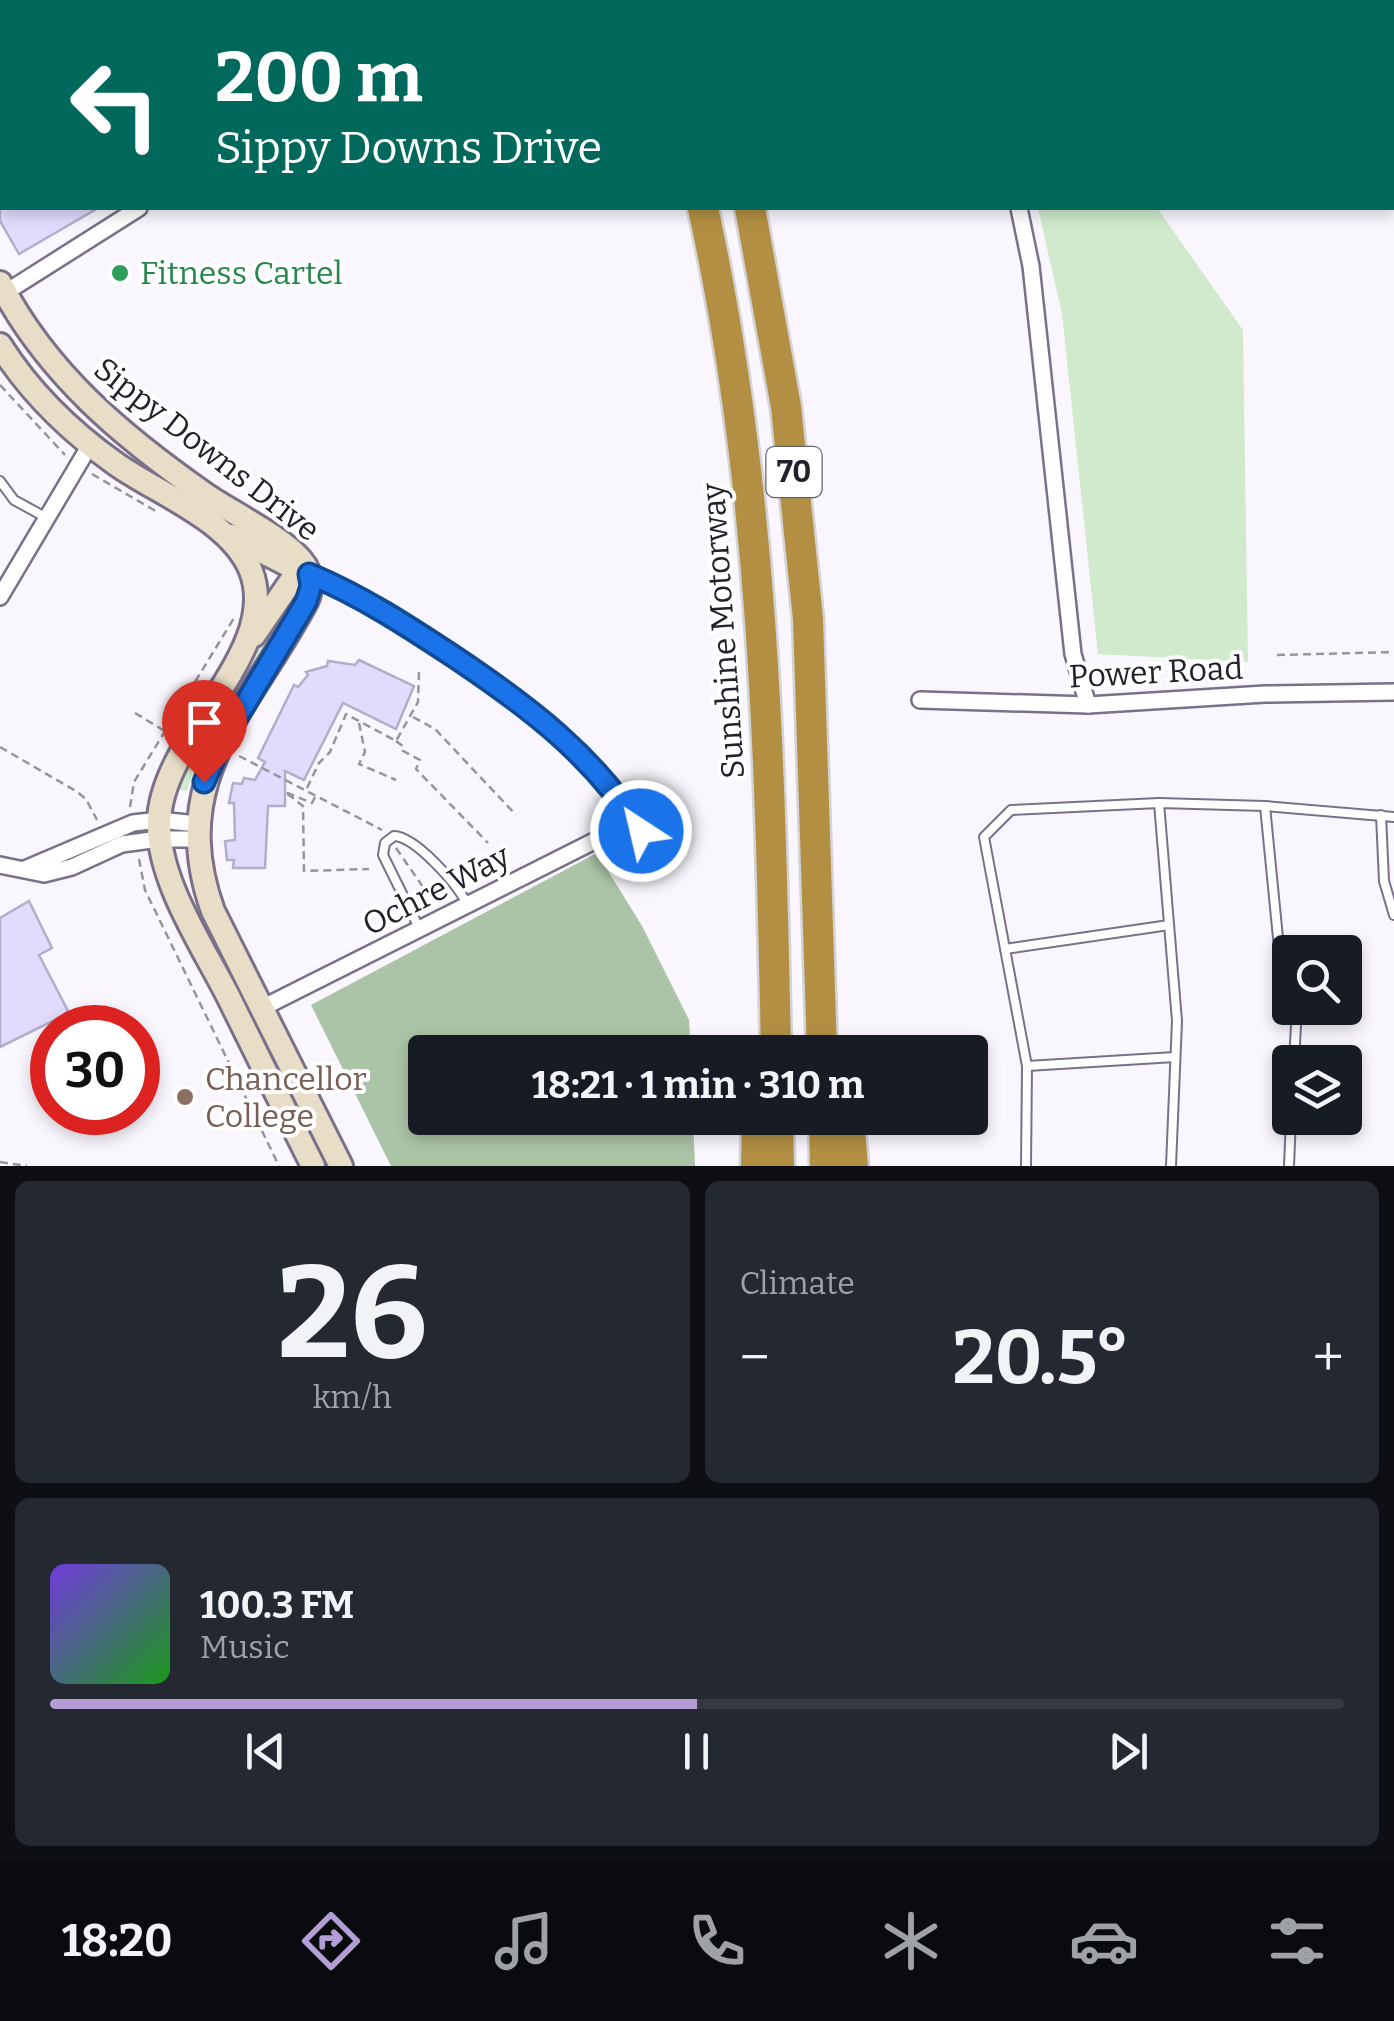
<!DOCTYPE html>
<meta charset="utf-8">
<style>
body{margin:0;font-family:Bitter,serif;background:#242831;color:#f1f3f6;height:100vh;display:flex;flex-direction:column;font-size:38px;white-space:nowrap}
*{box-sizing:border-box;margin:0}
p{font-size:32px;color:#9ea1a6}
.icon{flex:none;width:55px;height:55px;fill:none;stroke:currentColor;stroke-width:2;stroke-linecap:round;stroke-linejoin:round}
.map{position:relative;height:1166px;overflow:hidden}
.panel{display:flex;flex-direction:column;gap:15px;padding:15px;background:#0d0f14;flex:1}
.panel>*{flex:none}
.hud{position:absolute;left:0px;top:0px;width:1395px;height:210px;box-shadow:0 5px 15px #0003;background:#00695c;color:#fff;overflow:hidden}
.fabs{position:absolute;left:1272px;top:935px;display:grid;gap:20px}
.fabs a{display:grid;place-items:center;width:90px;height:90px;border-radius:10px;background:#171b24;box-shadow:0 5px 15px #0003;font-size:50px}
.speed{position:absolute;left:30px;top:1005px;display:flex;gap:20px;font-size:50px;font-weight:700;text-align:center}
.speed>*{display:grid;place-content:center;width:130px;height:130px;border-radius:50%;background:#171b24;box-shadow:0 5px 15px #0003;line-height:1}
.speed .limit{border:15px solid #d22;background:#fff;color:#111}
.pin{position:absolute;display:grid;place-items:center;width:85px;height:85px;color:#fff;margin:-102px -42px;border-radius:50% 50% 50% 0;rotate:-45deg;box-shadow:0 0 10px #0007}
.pin .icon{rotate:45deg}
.me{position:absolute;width:110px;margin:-55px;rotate:325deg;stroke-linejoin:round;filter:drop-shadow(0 0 8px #0008)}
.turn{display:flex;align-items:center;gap:35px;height:210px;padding:0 50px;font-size:45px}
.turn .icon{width:130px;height:130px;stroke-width:2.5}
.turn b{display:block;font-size:70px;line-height:85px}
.big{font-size:75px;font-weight:700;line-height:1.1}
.panel .widget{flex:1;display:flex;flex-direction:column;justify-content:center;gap:15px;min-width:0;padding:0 35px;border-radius:15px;background:#242831}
.panel .dial{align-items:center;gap:0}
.dial b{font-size:130px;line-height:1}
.song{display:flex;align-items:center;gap:30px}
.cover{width:120px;height:120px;border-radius:15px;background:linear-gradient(135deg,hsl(260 70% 55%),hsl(120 70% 35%))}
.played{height:10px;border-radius:5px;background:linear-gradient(90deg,#b29ed5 50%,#363941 50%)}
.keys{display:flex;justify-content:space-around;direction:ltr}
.heat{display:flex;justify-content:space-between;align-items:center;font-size:55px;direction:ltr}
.panel .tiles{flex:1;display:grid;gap:15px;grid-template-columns:1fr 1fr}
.widget:last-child{grid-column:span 2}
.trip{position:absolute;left:408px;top:1035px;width:580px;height:100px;border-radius:10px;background:#171b24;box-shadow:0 5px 15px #0003;font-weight:700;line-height:100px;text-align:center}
.tab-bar{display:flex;height:160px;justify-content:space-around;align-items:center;background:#090b0e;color:#9ea1a6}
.tab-bar .icon{width:70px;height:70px}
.tab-bar .current{color:#b29ed5}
.tab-bar b{font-size:45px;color:#f1f3f6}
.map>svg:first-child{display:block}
.green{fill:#d1eacd}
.forest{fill:#abc4a7}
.building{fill:#e2dbfe;stroke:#b3adca;stroke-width:2.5}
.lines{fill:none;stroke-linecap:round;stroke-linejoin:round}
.lane-casing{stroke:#7a708a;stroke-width:12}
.street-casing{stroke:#7a708a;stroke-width:20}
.secondary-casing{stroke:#7a708a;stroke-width:28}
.highway-casing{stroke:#d3d3d5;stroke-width:35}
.path{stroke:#96949c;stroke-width:2.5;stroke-dasharray:8 5;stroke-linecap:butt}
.lane{stroke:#fff;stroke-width:8}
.street{stroke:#fff;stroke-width:15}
.secondary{stroke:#e8ddc6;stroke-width:22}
.highway{stroke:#b28f42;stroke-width:30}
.route-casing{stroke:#114b97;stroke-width:25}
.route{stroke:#1a73e8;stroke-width:18}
.leisure-dot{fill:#2e9e5b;stroke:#fff;stroke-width:4}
.education-dot{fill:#8d6e63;stroke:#fff;stroke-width:4}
.labels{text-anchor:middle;stroke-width:8;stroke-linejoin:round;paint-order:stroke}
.shield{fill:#fff;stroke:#66646b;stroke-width:2.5}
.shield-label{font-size:30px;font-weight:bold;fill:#25212c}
.leisure-label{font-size:32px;fill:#27864d;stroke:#fff;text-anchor:start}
.street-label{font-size:32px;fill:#25212c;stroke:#fff}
.education-label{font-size:32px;fill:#785e54;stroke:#fff;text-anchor:start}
</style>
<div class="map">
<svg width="1394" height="1166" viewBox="0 0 1394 1166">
<rect width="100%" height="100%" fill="#f9f7fd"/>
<g class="green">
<path d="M1038 208H1157L1243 330 1248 662 1098 654 1062 314Z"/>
<path d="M279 608 286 611C251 669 206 726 187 791L176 789 198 738Z"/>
</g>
<path class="forest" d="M597 853 642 926 689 1020 691 1052H425V1118H693L695 1166H391L311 1005Z"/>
<g class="building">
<path d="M0 208H98L19 254 0 221Z"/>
<path d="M359 660 414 686 396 729 343 703 304 780 285 771V806H268L265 868H233L234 860H227L225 841 235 840 234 803H229L233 783 242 784 244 778 255 780 265 762 258 758 294 685 298 687 308 675 306 672 327 666 328 661 355 665Z"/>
<path d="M29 901 52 948 39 955 69 1013 0 1047V918Z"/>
</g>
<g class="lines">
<defs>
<g id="lane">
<path d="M0 481 14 500 47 518"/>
<path d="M1159 803 1177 1021 1171 1166"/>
<path d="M1265 806 1279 948 1290 998"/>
<path d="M1381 815 1384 881 1394 915"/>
<path d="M420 930 383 855 385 843 394 836C416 837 457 884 467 904"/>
<path d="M1005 949 1169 925"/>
<path d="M1292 1008 1296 1025 1294 1062"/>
<path d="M1027 1066 1175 1057"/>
<path d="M1026 1166 1027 1066 984 837 1011 810 1159 803 1265 806 1394 817"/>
<path d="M1289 1166 1291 1118"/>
</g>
<g id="street">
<path d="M237 0 238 2"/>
<path d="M251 0 252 2"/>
<path d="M977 0V2"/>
<path d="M1019 208 1031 266 1073 654 1088 705"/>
<path d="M0 296 139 208"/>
<path d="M309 575C362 596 409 627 456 658 529 707 594 756 641 831"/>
<path d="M0 597 90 445"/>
<path d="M920 700 1088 705 1265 694 1394 692"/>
<path d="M0 865 44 874 72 867 122 844 159 839H197"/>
<path d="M25 869 133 823 159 820 197 824"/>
<path d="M262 1008 634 821"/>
</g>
<g id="secondary">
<path d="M0 283C47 374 123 437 206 495 231 512 283 538 301 560 312 573 313 587 306 602 248 711 165 778 213 911L341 1166"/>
<path d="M0 345C29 391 71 432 116 464 158 494 231 520 251 571 282 652 162 735 159 821 157 879 202 945 228 996 256 1053 284 1109 313 1166"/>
<path d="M232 536 306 574"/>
<path d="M254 635 291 581 300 575H309"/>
</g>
<g id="highway">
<path d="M652 0V2"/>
<path d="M700 0 701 2"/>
<path d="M703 208C765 491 770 764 776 1052"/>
<path d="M750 208 786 407 808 619 822 1052"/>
<path d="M778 1118 779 1166"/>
<path d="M824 1118 825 1166"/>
<path d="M849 1118 853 1166"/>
<path d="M756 1166 757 1118"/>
</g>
</defs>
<use href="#lane" class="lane-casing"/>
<use href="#street" class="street-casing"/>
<use href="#secondary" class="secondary-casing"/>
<use href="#highway" class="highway-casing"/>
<g class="path">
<path d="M184 2 188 0"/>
<path d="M0 385 65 455"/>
<path d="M92 474 159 513"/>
<path d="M1277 655 1394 652"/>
<path d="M135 713 163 730"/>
<path d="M413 717 435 729 516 815"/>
<path d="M359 723 365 752 359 764 396 780"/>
<path d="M396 741 404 747 403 751 420 760 416 769 488 843"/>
<path d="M0 747 76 791 86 799 97 820"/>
<path d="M239 756 382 830"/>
<path d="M307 788 319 763 330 752 346 714 396 741 418 702 419 672"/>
<path d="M315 797 312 803 285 792 303 806 304 871 369 869"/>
<path d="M130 807 134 782 234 618"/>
<path d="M396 848 423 887 433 886 446 901"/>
<path d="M139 859 145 890 279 1166"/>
<path d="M0 1162 27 1166"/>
</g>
<use href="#lane" class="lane"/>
<use href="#street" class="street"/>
<use href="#secondary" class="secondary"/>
<use href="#highway" class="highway"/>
</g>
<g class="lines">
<defs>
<path id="route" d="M204 782 220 746 306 602 311 586 309 574C362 596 409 627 456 658 529 707 594 756 641 831"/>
</defs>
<use href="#route" class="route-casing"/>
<use href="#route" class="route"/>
</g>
<circle class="leisure-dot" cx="120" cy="273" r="10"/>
<circle class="education-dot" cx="185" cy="1097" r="10"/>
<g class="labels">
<rect class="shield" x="766.5" y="447" width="55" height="50" rx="8"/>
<g class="shield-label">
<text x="794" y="482">70</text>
</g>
<g class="leisure-label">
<text x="140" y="284">Fitness Cartel</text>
</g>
<g class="street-label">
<text transform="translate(207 449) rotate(38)" y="11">Sippy Downs Drive</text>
<text transform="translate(723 631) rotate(-94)" y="11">Sunshine Motorway</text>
<text transform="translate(1156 672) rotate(-3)" y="11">Power Road</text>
<text transform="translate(436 890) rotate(-27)" y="11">Ochre Way</text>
</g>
<g class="education-label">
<text x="205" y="1090">Chancellor<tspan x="205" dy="37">College</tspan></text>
</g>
</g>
</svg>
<div class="fabs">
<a><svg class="icon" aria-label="search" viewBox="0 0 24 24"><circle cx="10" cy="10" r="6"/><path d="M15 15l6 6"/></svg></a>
<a><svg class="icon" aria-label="layers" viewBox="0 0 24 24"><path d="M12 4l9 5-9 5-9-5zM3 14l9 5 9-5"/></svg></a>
</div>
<div class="speed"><div class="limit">30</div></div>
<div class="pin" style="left:204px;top:782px;background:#d93025"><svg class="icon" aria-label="arrive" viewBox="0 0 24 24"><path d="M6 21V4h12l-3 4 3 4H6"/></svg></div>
<svg class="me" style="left:641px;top:831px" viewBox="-20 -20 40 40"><circle r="17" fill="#1a73e8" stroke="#fff" stroke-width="3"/><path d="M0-11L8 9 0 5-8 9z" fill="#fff"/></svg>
<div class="trip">18:21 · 1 min · 310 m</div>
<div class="hud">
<div class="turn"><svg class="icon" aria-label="left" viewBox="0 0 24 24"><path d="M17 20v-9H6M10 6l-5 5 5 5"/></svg><div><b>200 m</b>Sippy Downs Drive</div></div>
</div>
</div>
<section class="panel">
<div class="tiles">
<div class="widget dial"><b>26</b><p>km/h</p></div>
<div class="widget"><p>Climate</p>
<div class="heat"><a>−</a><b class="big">20.5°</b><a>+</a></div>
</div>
<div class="widget">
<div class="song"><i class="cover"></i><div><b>100.3 FM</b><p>Music</p></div></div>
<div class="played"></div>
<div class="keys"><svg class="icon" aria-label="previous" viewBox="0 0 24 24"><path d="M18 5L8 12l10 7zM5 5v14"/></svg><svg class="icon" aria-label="pause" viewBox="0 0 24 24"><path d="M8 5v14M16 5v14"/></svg><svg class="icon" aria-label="next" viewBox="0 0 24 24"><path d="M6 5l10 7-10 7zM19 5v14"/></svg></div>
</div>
</div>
</section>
<nav class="tab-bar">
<b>18:20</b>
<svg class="icon current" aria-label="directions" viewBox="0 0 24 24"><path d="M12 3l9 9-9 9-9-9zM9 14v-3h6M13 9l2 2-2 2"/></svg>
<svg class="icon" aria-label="music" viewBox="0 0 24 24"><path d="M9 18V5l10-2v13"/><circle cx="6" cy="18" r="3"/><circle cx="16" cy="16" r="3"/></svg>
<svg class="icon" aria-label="phone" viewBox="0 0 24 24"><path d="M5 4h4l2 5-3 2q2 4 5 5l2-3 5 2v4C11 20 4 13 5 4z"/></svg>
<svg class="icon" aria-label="climate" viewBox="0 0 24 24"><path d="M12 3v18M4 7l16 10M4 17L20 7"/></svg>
<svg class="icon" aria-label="car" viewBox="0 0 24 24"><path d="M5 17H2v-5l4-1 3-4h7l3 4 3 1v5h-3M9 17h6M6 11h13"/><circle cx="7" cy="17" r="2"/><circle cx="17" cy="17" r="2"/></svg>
<svg class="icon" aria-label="filters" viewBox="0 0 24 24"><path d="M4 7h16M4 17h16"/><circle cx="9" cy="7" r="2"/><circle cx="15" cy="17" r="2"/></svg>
</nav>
